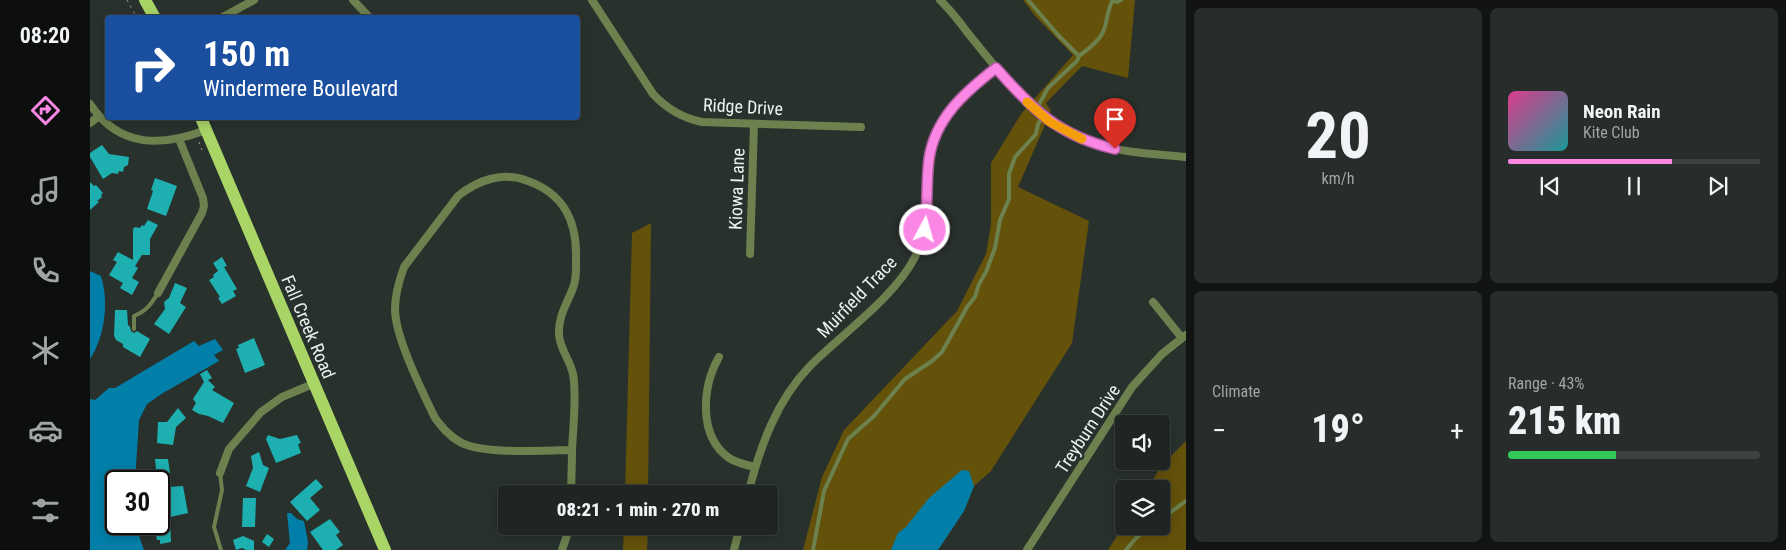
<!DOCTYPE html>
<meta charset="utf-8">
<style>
body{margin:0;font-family:"Roboto Condensed",sans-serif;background:#272d2a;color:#f1f3f6;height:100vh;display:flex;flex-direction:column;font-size:19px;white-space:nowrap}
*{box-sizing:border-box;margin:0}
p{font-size:16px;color:#a1a5a5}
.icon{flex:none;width:28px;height:28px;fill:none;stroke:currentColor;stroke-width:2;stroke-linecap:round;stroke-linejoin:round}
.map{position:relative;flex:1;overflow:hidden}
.sheet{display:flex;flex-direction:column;gap:8px;padding:8px;background:#111413;width:600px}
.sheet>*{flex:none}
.guide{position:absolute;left:15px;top:15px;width:475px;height:105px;border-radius:5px;box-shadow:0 2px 12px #0003,0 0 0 1px #3c4240;background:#1a4fa0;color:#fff;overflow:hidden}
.controls{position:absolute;left:1025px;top:415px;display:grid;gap:10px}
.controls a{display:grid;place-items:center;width:55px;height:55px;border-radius:5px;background:#1f2522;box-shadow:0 2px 12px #0003,0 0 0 1px #3c4240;font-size:25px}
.speed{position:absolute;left:15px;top:470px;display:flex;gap:10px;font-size:25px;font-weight:700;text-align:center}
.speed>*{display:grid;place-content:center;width:65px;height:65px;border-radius:50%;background:#1f2522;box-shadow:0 2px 12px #0003,0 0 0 1px #3c4240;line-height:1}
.speed .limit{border:2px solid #111;border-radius:8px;background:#fff;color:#111}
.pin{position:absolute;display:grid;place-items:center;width:42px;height:42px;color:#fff;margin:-51px -21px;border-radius:50% 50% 50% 0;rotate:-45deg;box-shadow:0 0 5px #0007}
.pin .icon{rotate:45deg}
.me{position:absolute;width:55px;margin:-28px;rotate:6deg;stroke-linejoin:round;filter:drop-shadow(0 0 4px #0008)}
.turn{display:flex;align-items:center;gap:18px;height:105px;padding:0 15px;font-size:22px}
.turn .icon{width:65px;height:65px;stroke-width:2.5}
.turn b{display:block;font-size:35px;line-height:42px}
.big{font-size:38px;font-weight:800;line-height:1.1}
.sheet .tile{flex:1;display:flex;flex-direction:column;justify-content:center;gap:8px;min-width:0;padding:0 18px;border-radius:8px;background:#272d2a}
.sheet .dial{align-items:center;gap:0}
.dial b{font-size:65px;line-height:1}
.song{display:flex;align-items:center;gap:15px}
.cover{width:60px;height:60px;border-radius:8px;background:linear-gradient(135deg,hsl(330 70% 55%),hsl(180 70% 35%))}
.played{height:5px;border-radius:2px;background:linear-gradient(90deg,#fb87e5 65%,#3c4240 65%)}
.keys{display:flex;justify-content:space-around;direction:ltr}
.heat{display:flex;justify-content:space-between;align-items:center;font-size:28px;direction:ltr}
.charge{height:8px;border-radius:4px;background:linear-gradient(90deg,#34c759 43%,#3c4240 0)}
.sheet .tiles{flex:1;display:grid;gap:8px;grid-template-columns:repeat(2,1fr)}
.trip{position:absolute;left:408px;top:485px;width:280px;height:50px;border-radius:5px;background:#1f2522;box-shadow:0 2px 12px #0003,0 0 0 1px #3c4240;font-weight:800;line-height:50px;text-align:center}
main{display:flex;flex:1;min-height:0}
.menu{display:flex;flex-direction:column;width:90px;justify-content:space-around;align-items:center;background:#0c0f0e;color:#a1a5a5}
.menu .icon{width:35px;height:35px}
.menu .on{color:#fb87e5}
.menu b{font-size:22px;color:#f1f3f6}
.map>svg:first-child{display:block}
.green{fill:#64520b}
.water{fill:#027fa9}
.building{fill:#1eafb1}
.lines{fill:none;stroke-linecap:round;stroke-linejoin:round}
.path{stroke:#929995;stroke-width:1;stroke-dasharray:2.5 4;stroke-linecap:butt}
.lane{stroke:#6c814e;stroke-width:4}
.street{stroke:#6c814e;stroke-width:8}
.primary{stroke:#a9d466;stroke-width:12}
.route-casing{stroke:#a35895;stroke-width:12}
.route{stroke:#fb87e5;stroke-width:9}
.slow{stroke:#f59e0b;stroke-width:9}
.labels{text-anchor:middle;stroke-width:5;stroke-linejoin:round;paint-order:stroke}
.street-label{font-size:18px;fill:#ecf2ef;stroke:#29312d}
</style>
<main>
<nav class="menu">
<b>08:20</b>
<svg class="icon on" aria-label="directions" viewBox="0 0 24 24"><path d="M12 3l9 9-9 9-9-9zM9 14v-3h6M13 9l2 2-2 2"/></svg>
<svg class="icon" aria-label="music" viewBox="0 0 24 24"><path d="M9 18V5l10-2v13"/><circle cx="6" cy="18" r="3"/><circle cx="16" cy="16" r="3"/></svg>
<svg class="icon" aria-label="phone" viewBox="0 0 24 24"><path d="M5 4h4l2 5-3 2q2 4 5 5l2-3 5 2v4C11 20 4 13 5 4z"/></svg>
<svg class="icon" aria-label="climate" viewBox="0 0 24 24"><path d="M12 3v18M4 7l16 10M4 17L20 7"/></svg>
<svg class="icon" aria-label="car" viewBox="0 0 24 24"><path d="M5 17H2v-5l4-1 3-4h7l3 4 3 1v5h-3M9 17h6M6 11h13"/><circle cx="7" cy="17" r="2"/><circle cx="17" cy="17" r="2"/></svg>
<svg class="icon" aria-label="filters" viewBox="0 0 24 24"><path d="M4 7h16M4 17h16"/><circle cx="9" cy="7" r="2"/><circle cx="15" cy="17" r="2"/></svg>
</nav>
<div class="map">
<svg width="1096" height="550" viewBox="0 0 1096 550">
<rect width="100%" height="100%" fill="#29312d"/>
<g class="green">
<path d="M933 0H1045L1038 78 992 66 956 103 961 111 928 187 999 221 982 343 901 471 884 486 874 511 848 550H713L732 477 754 430 867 311 896 254 901 224V163L931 114 983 55 946 17Z"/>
<path d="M561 223 558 494H535L542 233Z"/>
<path d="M1096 441V550H1018L1034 525 1071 526V489H1057L1072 465Z"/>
<path d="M534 526H558L557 550H533Z"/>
</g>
<g class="water">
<path d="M0 271 11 276C19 302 15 336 0 359Z"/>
<path d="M125 339 133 350 124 355 129 361 73 393 57 404 49 420 45 481H26V524H45L54 550H0V399L5 400 19 388H25L104 341 109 346Z"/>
<path d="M872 470 879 471 884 486 874 511 848 550H801L808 533 816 527 839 498Z"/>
<path d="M197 513H201L207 519 214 521 218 542 217 550H195L200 543Z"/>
</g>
<g class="building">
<path d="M12 145 19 154 39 157 38 165 34 167 33 172 29 171 28 174 22 173 13 179 0 157V153Z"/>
<path d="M65 178 87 186 76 216 57 209 63 191 61 190Z"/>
<path d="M0 182 4 186 6 185 13 193 11 195 12 197 7 201 9 202 0 210Z"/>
<path d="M58 220 68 225 60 239V255H52L45 266 48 268 42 278 49 282 42 295 30 288 33 283 19 275 27 262 23 260 28 252 43 260V229L45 227 50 228 52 225 54 226Z"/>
<path d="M132 257 137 266 134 267 147 289 143 291 146 296 132 304 128 298 130 297 119 280 124 277 123 275 128 271 123 263Z"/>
<path d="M85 283 97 288 90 303 96 307 79 334 64 324 75 309 74 302 79 298Z"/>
<path d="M25 310H37L38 325 40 327 41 331 44 333 47 331 60 339 50 357 33 347V344L26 340 24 336Z"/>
<path d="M164 338 175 365 155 373 146 349 149 348 148 345Z"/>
<path d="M117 370 122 378 118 380 125 387 122 390 144 403 133 423 118 416 109 414 102 410 106 403 103 399 114 382 110 374Z"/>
<path d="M88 408 96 418 86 427 83 445 67 443 68 422H77Z"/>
<path d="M178 435 190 439 207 435 211 443 208 444 211 453 186 463 176 439Z"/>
<path d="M169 452 173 465 179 468 170 492 156 486 163 468 161 456Z"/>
<path d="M65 459H78L80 473 76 474 78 487 93 486 98 513 80 517 81 542 70 544V540H67L66 535 51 524H69V481H60L59 469H66Z"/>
<path d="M226 479 233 487 220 498 230 510 217 521 200 502Z"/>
<path d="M153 498H166L165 527H152Z"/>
<path d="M240 519 250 532 246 535 253 545 246 550H233L220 532Z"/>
<path d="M177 534 184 539 179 547 172 542Z"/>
<path d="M153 536 164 541V550H156L152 548 146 550 143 540Z"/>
</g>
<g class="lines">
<g class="path">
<path d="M37 0 47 18"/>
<path d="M109 142 112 150"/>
</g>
<g class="lane">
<path d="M938 0 969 36 989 56 987 61 958 88 946 110"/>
<path d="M1023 0 1027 2 1031 0"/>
<path d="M989 56C997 50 1007 43 1012 34 1018 24 1016 11 1023 0"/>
<path d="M44 329V316C57 311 61 304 68 293"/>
<path d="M130 473 132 490 124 527 131 550"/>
<path d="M1071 519 1096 501"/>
<path d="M723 550 734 491 758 439 784 416 815 379 842 361 852 352 877 307 885 297 889 284 896 272 905 248 910 220 919 199V174L925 157 946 134 948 124 953 116"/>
<path d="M1036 550 1046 538 1062 526"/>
</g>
<g class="street">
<path d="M263 0 280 18"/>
<path d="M502 0 563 94C577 109 592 118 612 122L771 127"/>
<path d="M850 0C860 10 869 21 877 32 914 77 950 129 1009 145 1037 153 1067 154 1096 157"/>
<path d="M131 18 164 0"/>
<path d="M0 104C29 148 71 147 116 130"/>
<path d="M0 123 8 117"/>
<path d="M660 254 664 124"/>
<path d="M68 293 112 213 114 206 113 198 89 139"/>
<path d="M1063 302 1092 338"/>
<path d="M629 357C612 387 608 436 639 458 647 463 656 465 665 467"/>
<path d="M130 473 139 449 171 412 192 397 223 384"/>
<path d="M481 494 482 456V450C483 428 487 394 483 374 480 360 470 349 469 335 468 316 477 304 483 288 487 278 486 268 486 258 487 221 474 194 438 181 413 171 388 180 368 196L314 267C309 281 305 294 305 309 305 337 332 391 345 418 352 427 359 436 370 442 393 455 454 450 482 450"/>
<path d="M658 494C670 447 686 401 720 366 753 333 804 298 825 257 837 233 836 209 837 183 839 126 864 101 906 67"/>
<path d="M472 550 480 526"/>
<path d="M644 550 650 526"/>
<path d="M937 550 1042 387 1072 354 1096 335"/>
</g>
<g class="primary">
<path d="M55 0 65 18"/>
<path d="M111 118 295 550"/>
</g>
</g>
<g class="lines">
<defs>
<path id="route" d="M835 230C838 206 836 183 839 159 845 118 875 92 906 68 943 110 969 136 1025 149"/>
</defs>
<use href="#route" class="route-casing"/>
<use href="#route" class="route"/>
<path class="slow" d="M937 102 960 122 992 139"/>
</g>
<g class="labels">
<g class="street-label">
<text transform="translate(653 107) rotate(3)" y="6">Ridge Drive</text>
<text transform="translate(647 189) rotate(-88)" y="6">Kiowa Lane</text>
<text transform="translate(767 297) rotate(-46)" y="6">Muirfield Trace</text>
<text transform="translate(218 327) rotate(67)" y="6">Fall Creek Road</text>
<text transform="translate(998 429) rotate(-57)" y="6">Treyburn Drive</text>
</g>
</g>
</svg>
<div class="controls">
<a><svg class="icon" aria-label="sound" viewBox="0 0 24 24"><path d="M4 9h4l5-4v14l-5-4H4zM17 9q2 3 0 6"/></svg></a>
<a><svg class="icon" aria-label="layers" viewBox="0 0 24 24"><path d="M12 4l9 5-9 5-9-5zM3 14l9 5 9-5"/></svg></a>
</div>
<div class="speed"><div class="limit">30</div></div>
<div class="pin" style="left:1025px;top:149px;background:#d93025"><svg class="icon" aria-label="arrive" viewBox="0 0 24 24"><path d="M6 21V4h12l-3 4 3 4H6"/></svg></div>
<svg class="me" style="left:835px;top:230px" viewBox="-20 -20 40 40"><circle r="17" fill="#fb87e5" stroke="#fff" stroke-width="3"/><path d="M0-11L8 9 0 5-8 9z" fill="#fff"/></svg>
<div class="trip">08:21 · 1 min · 270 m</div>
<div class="guide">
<div class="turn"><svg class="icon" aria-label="right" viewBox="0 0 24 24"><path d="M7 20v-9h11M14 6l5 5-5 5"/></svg><div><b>150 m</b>Windermere Boulevard</div></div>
</div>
</div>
<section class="sheet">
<div class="tiles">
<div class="tile dial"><b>20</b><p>km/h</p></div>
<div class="tile">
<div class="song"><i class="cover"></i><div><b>Neon Rain</b><p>Kite Club</p></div></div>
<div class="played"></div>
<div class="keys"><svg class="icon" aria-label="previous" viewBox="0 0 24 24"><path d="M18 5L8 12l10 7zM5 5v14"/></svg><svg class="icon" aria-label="pause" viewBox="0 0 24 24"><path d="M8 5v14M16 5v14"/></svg><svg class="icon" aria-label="next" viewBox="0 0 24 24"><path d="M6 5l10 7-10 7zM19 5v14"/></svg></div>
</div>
<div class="tile"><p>Climate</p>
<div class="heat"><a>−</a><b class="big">19°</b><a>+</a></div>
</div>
<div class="tile"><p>Range · 43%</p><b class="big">215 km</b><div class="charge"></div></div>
</div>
</section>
</main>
